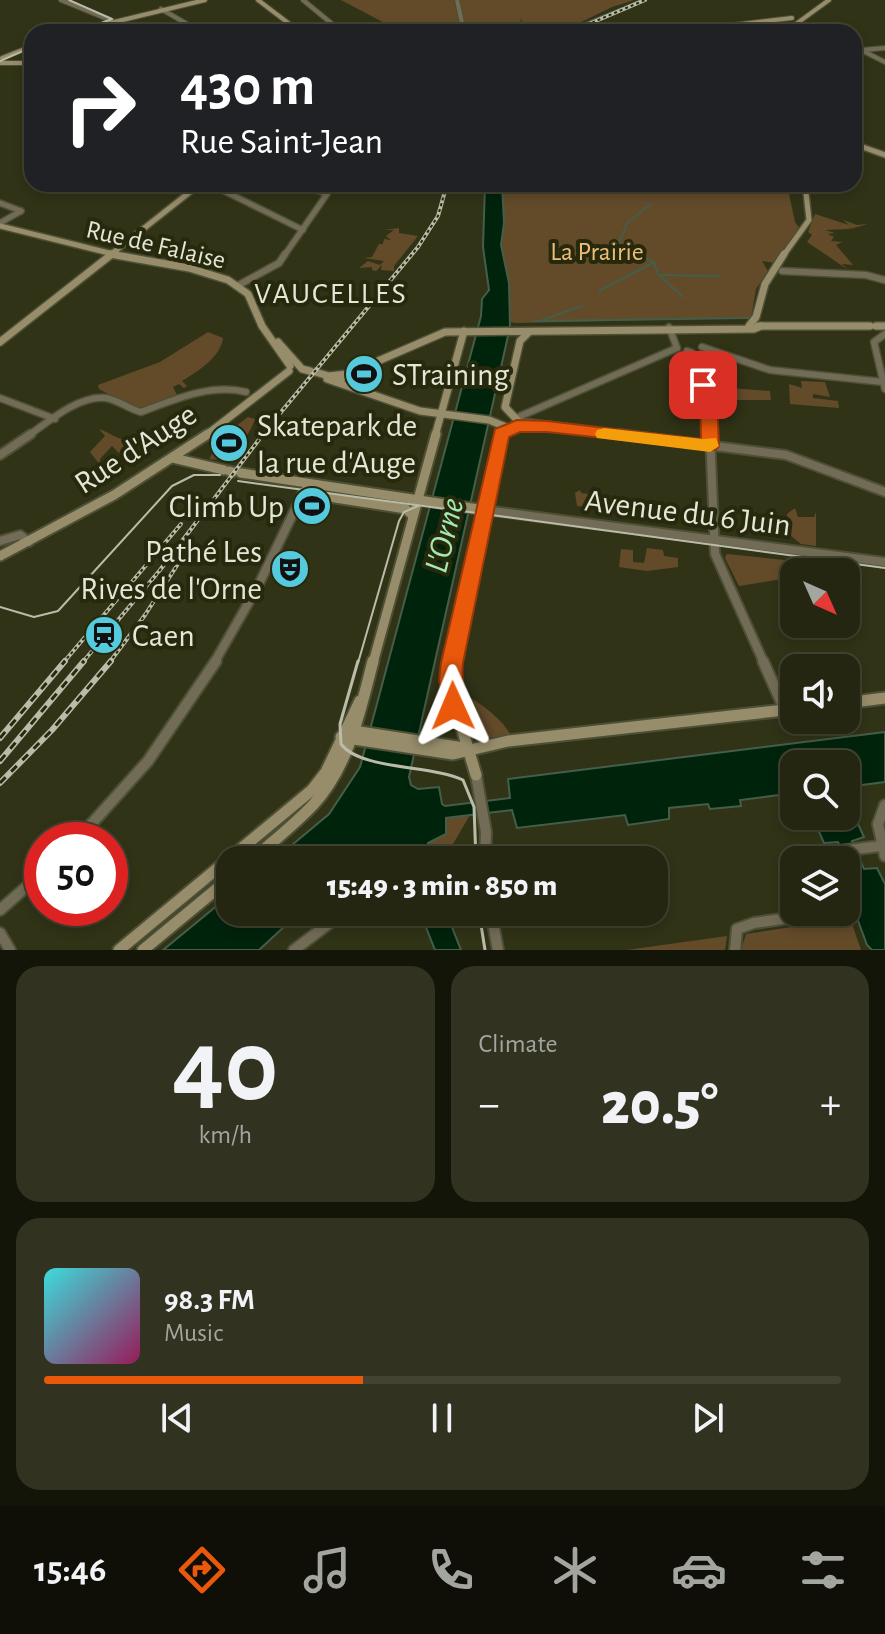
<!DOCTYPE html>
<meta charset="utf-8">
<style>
body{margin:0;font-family:"Alegreya Sans",sans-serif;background:#31321f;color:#f1f3f6;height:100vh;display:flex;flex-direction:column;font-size:30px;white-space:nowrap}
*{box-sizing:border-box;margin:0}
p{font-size:26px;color:#a3a59f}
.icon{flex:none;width:44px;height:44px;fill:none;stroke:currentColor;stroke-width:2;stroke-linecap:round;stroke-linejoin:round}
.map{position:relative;height:950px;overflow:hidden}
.side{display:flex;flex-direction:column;gap:16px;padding:16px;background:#141509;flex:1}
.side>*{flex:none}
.top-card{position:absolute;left:24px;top:24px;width:838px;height:168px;border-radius:24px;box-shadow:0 4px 12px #0003,0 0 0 2px #424331;background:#202124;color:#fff;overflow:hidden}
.needle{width:52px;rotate:135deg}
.controls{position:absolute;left:780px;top:558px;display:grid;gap:16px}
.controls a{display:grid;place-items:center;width:80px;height:80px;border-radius:16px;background:#252611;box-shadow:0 4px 12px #0003,0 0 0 2px #424331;font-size:40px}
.speed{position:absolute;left:24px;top:822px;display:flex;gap:16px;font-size:40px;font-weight:700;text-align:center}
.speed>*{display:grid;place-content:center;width:104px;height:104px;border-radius:50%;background:#252611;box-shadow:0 4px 12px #0003,0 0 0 2px #424331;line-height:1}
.speed .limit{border:12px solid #d22;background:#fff;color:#111}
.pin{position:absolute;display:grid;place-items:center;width:68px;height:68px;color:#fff;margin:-34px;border-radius:16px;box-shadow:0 4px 12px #0006}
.me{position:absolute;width:88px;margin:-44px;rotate:359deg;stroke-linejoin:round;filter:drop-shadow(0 0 6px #0008)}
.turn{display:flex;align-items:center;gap:28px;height:168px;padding:0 24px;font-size:36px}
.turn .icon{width:104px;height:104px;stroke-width:2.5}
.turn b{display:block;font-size:56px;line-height:68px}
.big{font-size:60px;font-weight:800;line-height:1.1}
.side .widget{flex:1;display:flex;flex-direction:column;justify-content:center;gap:12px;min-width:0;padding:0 28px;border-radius:24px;background:#31321f}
.side .dial{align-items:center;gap:0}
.dial b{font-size:104px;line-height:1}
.song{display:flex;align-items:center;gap:24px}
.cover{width:96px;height:96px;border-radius:12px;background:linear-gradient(135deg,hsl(180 70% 55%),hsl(330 70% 35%))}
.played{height:8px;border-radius:4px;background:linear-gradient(90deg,#ea580c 40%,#424331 40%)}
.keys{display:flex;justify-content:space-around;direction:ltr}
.heat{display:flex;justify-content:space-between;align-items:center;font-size:44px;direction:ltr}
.side .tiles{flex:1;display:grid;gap:16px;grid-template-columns:1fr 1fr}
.widget:last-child{grid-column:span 2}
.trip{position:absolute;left:216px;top:846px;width:452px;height:80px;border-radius:24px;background:#252611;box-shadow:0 4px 12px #0003,0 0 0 2px #424331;font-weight:800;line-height:80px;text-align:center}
.tabs{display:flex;height:128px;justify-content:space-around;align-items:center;background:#0f0f07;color:#a3a59f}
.tabs .icon{width:56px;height:56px}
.tabs .on{color:#ea580c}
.tabs b{font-size:36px;color:#f1f3f6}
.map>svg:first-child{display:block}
.green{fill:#634b2a}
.water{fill:#00230c;stroke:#445e49;stroke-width:2}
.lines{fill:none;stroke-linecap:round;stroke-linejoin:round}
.stream{stroke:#445e49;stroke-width:2}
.tertiary-far4-casing{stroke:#4e5036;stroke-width:6}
.tertiary-far3-casing{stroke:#4e5036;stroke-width:8}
.tertiary-far2-casing{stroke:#4e5036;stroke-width:9}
.tertiary-far1-casing{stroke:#4e5036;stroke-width:12}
.tertiary-casing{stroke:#4e5036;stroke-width:14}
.secondary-far4-casing{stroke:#4e5036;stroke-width:6}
.secondary-far3-casing{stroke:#4e5036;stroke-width:8}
.secondary-far2-casing{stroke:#4e5036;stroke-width:10}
.secondary-far1-casing{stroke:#4e5036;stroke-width:13}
.secondary-casing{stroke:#4e5036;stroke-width:15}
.tertiary-far4{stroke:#726c57;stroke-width:4}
.tertiary-far3{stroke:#726c57;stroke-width:5}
.tertiary-far2{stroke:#726c57;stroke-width:6}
.tertiary-far1{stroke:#726c57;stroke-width:8}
.tertiary{stroke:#726c57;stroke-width:10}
.secondary-far4{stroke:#978d6b;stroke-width:4}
.secondary-far3{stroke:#978d6b;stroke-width:5}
.secondary-far2{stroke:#978d6b;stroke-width:7}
.secondary-far1{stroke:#978d6b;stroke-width:9}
.secondary{stroke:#978d6b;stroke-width:11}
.tram-far1{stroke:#babca9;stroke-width:2}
.tram{stroke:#babca9;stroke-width:3}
.rail-far1-casing{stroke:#babca9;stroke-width:4}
.rail-casing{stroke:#babca9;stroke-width:6}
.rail-far1{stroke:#27290d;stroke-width:2;stroke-dasharray:3;stroke-linecap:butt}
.rail{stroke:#27290d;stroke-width:3;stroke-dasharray:8;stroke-linecap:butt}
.route{fill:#ea580c;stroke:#983908;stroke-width:2}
.slow{fill:#f59e0b}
.labels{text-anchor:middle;stroke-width:8;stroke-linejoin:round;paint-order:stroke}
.far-street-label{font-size:26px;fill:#e4e6d6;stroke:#27290d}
.far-park-label{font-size:26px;fill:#eebd77;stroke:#27290d}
.far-quarter-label{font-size:30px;letter-spacing:2px;fill:#e4e6d6;stroke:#27290d}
.poi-label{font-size:32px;fill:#e4e6d6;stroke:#27290d;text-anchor:start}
.street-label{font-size:32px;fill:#e4e6d6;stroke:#27290d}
.water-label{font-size:34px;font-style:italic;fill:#a2eab3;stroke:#27290d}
</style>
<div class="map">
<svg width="885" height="950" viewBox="0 0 885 950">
<rect width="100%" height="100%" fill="#313317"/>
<g class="green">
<path d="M341 0H454L460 25 396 29Z"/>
<path d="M459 0H634L612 7 567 29 620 8 564 32H523L521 17 520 32H465Z"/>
<path d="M502 184H787L795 222 800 229 775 263 762 261 768 271 756 289 751 318 516 323 510 322 509 283 501 246 504 223Z"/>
<path d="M815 214 849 225 843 220 857 225 868 224 850 229 851 226 849 229 825 230 835 233 828 234 834 237 831 241 842 242 836 245 853 265 842 264 847 269 807 242 812 235 808 232Z"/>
<path d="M399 228V233L418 236 394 266V271L381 270 382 265 376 271 372 270V267L359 268 368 261 380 265 384 261 364 258 372 257 379 244H383L384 239 391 240 386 236 394 230H384Z"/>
<path d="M208 332 223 338C221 356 199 371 182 381L187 386 184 388 179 384 173 387 177 395 144 410 128 405 99 389 98 385 160 362Z"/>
<path d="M801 381 825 382 830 397 813 394V398L838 401 839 408 790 404 789 384 802 388Z"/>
<path d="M713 387 770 391 771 400H719Z"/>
<path d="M248 417 255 419C249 437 229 464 209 459L223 436Z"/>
<path d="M99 429C117 435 121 447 141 431L146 432 145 436 164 431 168 433 153 439 146 448 141 446 119 453 112 446 100 459 101 466 90 452 105 436Z"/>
<path d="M580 490 581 493 678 506V518L664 515V521L647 519V505L636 503 635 513 601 509V499L591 497 589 507 577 506 575 493Z"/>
<path d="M795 508 798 517H814L816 512V546L801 544 790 535 787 514Z"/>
<path d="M647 548 663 550 664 556 678 558V567L647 571 619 567 621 549 633 550V562L644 563Z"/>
<path d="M727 554 813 563 810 568 814 572H794V577L739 586 725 558Z"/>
<path d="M454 690C472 696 504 719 511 736L477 738 472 728 467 729Z"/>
<path d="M470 815 446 856 425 860 428 843 446 834 445 819Z"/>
<path d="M850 918 861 950H741L746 934Z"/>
<path d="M727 936 725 950H627Z"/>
</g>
<g class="water">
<path d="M485 184H502L504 223 501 245 509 283 510 327 409 777 411 785 418 789 439 787 442 804 445 806 510 798 508 779 885 732V782L846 787V764H794V793L740 800 741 806 710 809 708 804 669 808V819L628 825 625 815 517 828 512 810 446 818V834L428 843 425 860H396L388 854 364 860H274L329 814 360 767 481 316 482 299 489 290 483 247Z"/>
<path d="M846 798 864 837 852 841 864 869 877 868 885 884V950H872L867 945 846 888V872L851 871 838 842 824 843 812 816H846Z"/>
<path d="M230 895V912H300L259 950H163Z"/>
<path d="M420 912H446L461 950H435Z"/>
</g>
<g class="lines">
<g class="stream">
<path d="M625 7 641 0"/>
<path d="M464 22 466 32"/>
<path d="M566 32 622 8"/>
<path d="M652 203 627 223 619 244 654 262 658 274 683 297"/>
<path d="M661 275 719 276"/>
<path d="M599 291 654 262"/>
<path d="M542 320 582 306"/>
<path d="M534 321 749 318"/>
</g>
<defs>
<g id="tertiary-far4">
<path d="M61 0 115 22"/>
<path d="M303 0 342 32"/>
<path d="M457 0 464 32"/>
<path d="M161 9 201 32"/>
<path d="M862 50 885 48"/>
<path d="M865 52 885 62"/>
</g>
<g id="tertiary-far3">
<path d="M27 120 32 117"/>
<path d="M210 184 303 230"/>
<path d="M0 203 21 211"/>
<path d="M0 223 21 211"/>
<path d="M284 256 327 194 301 184"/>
</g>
<g id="tertiary-far2">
<path d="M782 271 866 275 884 280"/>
<path d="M237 286 279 263 285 254"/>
<path d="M669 327 677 348"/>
<path d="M885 334 874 342 885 389"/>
<path d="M702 347 770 370 883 382"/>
<path d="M687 351 692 353 708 399 710 436"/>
<path d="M0 398 55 419"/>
<path d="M516 418 677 348"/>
<path d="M518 421 635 436"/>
<path d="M28 436C49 421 79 395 106 398 118 400 129 409 141 412 173 400 211 383 246 392"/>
</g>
<g id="tertiary-far1">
<path d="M619 434 786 455 885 492"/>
<path d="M710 434 715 554 764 663"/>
<path d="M0 455 31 434"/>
<path d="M485 510 885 562"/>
<path d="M0 541 20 535 29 542"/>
<path d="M214 663 257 588 303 493"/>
</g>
<g id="tertiary">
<path d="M763 661 785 710"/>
<path d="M476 775 486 832 485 860"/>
<path d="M885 805 878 824 885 856"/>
<path d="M77 840 148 761 216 661"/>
<path d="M470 860 486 854"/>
<path d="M825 860 831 852 881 846"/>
<path d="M0 910 42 873"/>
<path d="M491 912 498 950"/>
<path d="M0 933 10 950"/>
<path d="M294 950 344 912"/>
<path d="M735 950 737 929 754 923 830 912"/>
</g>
<g id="secondary-far4">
<path d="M258 0 300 32"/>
<path d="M73 32 205 0"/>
<path d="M657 32 680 30"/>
<path d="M675 32 792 18"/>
<path d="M785 32 829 0"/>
<path d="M2 58 32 46"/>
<path d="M0 63H32"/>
</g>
<g id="secondary-far3">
<path d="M854 144 885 155"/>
<path d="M0 226 121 256"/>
<path d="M109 256 200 184"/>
<path d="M783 256 809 220 805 184"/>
</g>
<g id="secondary-far2">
<path d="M110 254 189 268 228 280 248 294 262 326 290 366"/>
<path d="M749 326 756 317 765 284 784 254"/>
<path d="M758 326H870"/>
<path d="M876 326H885"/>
<path d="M0 342 112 254"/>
<path d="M278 342 302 369 310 371"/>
<path d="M315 372 329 376 347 374"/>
<path d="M327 379 420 411 489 420 511 429 518 421 505 407 520 341 529 332"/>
<path d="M337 382 348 374 445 332 754 329 761 326"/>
<path d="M205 436 289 371"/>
<path d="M435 436 464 331"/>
<path d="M502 436 508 429"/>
</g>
<g id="secondary-far1">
<path d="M173 458 224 470"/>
<path d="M229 471 233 472"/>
<path d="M241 473 485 510"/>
<path d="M311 485 303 493 406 509 413 516"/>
<path d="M0 556 114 495 208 434"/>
<path d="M373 663 436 434"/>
<path d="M453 663 500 438 504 434"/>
</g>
<g id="secondary">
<path d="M454 661 451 692 476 775"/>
<path d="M846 703 885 698"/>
<path d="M353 731 470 749"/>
<path d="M341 737 453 754 508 741 794 709"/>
<path d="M252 860C272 842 294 825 313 805 349 766 360 711 373 661"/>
<path d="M119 950 312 790 326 772 360 701"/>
<path d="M143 950 230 878"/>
</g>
</defs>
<use href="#tertiary-far4" class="tertiary-far4-casing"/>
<use href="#tertiary-far3" class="tertiary-far3-casing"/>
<use href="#tertiary-far2" class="tertiary-far2-casing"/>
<use href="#tertiary-far1" class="tertiary-far1-casing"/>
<use href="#tertiary" class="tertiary-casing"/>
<use href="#secondary-far4" class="secondary-far4-casing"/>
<use href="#secondary-far3" class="secondary-far3-casing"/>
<use href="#secondary-far2" class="secondary-far2-casing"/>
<use href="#secondary-far1" class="secondary-far1-casing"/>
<use href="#secondary" class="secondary-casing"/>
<use href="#tertiary-far4" class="tertiary-far4"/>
<use href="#tertiary-far3" class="tertiary-far3"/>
<use href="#tertiary-far2" class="tertiary-far2"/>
<use href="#tertiary-far1" class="tertiary-far1"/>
<use href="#tertiary" class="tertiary"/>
<use href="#secondary-far4" class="secondary-far4"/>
<use href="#secondary-far3" class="secondary-far3"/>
<use href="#secondary-far2" class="secondary-far2"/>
<use href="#secondary-far1" class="secondary-far1"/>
<use href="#secondary" class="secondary"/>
<g class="tram-far1">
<path d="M69 0 112 19 77 32"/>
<path d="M0 61 32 47"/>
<path d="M238 481 885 568"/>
<path d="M0 607 34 617 58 611 172 486 194 475H220"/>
<path d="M358 663 399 521 404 512 418 506"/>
</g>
<g class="tram">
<path d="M358 661 340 724 341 744C360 770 432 765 463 780L474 807 476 860"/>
<path d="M479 912 485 950"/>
</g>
<defs>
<g id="rail-far1">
<path d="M570 32 645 0"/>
<path d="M63 663 181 524"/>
<path d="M82 663 160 570 267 429 418 247 438 216 447 184"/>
<path d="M109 663 145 615 185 553"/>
</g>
<g id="rail">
<path d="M0 738 65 661"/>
<path d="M0 761 84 661"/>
<path d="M0 783 52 730 111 661"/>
</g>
</defs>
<use href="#rail-far1" class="rail-far1-casing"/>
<use href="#rail" class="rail-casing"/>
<use href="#rail-far1" class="rail-far1"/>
<use href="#rail" class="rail"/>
</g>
<path class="route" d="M703 380 709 381 717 399 719 446 716 450 547 432H520L509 437 463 663C461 679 467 699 461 713L453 716 445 713 439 680 441 663 495 429 517 420 547 421 701 439 700 399 695 385Z"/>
<path class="slow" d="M604 428 703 439 716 438 719 446 710 452 597 438 595 434 597 430Z"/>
<defs>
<symbol id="stadium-disc" viewBox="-11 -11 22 22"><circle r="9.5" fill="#54cadc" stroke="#27290d"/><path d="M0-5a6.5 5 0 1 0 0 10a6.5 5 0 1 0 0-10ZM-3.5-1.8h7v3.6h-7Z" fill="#111"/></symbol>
<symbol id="theatre-disc" viewBox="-11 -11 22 22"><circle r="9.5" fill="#54cadc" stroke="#27290d"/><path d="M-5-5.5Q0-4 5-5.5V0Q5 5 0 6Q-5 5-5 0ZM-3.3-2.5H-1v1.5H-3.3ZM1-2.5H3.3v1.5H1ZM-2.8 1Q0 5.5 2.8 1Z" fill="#111"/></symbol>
<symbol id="station-disc" viewBox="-11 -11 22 22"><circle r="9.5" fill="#54cadc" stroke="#27290d"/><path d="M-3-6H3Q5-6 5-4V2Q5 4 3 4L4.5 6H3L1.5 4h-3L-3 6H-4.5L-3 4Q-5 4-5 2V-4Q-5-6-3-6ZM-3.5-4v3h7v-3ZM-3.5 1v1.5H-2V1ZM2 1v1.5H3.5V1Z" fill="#111"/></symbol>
</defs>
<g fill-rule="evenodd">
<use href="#stadium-disc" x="342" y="352" width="44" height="44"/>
<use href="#stadium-disc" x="207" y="421" width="44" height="44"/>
<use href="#stadium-disc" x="290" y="484" width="44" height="44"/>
<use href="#theatre-disc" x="268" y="547" width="44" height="44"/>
<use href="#station-disc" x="82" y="613" width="44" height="44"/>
</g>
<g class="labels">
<g class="far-street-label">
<text transform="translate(156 244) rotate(13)" y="9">Rue de Falaise</text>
</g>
<g class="far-park-label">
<text x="597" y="260">La Prairie</text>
</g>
<g class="far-quarter-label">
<text x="331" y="303">VAUCELLES</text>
</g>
<g class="poi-label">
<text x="392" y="385">STraining</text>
<text x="257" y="436">Skatepark de<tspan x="257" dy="37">la rue d'Auge</tspan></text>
<text x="284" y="517" text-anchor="end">Climb Up</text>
<text x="262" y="562" text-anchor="end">Pathé Les<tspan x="262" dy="37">Rives de l'Orne</tspan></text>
<text x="132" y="646">Caen</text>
</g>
<g class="street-label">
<text transform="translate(135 448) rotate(-33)" y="11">Rue d'Auge</text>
<text transform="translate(688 512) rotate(7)" y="11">Avenue du 6 Juin</text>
</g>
<g class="water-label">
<text transform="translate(443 535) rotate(-76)" y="12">L'Orne</text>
</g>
</g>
</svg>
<div class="controls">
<a><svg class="needle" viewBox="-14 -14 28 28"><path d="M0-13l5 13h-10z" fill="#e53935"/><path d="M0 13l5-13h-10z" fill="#a3a59f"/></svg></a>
<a><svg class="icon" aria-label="sound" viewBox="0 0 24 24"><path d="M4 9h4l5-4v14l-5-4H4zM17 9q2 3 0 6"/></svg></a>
<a><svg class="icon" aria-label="search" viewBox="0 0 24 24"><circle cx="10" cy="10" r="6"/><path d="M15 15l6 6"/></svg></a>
<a><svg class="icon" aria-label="layers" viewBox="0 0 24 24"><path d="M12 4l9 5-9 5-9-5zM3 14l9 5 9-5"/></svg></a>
</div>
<div class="speed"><div class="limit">50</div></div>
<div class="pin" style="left:703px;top:385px;background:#d93025"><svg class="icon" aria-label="arrive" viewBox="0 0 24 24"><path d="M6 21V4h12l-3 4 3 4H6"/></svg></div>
<svg class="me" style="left:453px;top:706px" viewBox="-20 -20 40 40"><path d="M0-17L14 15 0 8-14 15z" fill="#ea580c" stroke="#fff" stroke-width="4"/></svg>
<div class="trip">15:49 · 3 min · 850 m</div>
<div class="top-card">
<div class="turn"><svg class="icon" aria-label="right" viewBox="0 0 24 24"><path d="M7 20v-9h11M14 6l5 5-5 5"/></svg><div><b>430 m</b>Rue Saint-Jean</div></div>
</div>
</div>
<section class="side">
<div class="tiles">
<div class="widget dial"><b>40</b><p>km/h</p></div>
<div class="widget"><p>Climate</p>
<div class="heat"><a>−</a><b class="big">20.5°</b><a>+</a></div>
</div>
<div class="widget">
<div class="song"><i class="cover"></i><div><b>98.3 FM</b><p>Music</p></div></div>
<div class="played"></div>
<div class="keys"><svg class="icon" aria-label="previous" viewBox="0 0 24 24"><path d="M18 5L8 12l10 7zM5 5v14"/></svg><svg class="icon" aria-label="pause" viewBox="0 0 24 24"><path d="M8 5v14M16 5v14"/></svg><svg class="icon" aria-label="next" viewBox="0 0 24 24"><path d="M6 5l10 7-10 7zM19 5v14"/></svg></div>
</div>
</div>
</section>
<nav class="tabs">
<b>15:46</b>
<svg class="icon on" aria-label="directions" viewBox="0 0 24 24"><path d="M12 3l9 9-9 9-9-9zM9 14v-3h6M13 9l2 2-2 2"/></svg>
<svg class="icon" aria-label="music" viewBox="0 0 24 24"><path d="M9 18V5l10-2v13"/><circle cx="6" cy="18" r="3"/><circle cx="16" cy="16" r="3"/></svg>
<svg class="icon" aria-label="phone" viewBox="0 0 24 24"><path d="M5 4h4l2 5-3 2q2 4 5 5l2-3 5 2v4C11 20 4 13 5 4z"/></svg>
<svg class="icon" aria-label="climate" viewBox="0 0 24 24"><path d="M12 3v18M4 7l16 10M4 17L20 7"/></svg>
<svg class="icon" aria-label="car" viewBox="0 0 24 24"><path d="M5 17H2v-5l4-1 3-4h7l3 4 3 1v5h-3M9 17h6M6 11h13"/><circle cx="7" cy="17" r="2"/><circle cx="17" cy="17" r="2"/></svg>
<svg class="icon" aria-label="filters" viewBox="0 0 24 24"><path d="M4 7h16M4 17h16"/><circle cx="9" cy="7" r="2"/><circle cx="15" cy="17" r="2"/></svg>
</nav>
